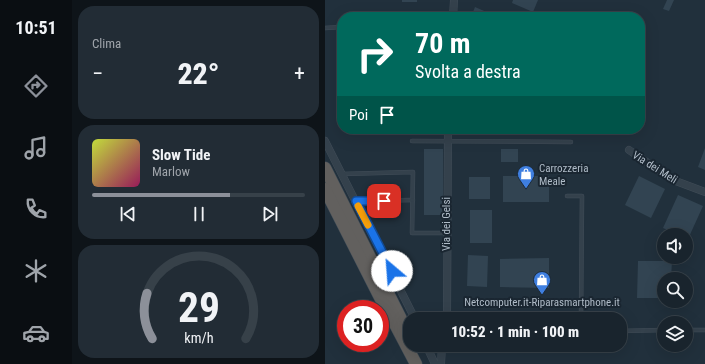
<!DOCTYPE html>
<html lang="it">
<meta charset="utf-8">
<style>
body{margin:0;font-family:"Roboto Condensed",sans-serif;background:#222c35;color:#f1f3f6;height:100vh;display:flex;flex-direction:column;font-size:15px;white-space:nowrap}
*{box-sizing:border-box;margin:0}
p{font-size:13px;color:#9fa4aa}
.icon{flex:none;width:22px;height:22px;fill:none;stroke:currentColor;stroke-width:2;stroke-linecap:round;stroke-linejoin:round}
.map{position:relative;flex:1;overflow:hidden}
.details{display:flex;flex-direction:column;gap:6px;padding:6px;background:#0e1419;width:253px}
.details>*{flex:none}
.top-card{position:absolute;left:12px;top:12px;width:308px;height:122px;border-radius:16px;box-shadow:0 4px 16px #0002,0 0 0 1px #374149;background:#00695c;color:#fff;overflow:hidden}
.tools{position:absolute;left:332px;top:228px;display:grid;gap:8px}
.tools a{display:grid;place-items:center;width:36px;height:36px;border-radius:50%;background:#19242d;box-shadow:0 4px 16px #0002,0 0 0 1px #374149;font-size:20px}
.speed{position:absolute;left:12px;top:300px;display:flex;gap:8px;font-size:20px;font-weight:700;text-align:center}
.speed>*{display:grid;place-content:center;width:52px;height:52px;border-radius:50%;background:#19242d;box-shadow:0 4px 16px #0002,0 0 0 1px #374149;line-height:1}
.speed .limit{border:6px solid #d22;background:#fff;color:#111}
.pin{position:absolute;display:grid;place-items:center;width:34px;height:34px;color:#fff;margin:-17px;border-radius:8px;box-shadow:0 2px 6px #0006}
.me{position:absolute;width:44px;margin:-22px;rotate:333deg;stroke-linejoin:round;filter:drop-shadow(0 0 3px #0008)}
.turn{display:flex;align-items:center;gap:14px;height:84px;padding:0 12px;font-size:18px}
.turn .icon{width:52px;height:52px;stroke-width:2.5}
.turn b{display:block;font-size:28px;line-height:34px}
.then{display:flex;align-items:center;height:38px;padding:0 12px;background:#0003;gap:8px;font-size:15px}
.big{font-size:30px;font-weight:800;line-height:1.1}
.details .tile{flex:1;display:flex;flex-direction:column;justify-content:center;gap:6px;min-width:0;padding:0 14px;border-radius:16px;background:#222c35}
.details .dial{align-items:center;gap:0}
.dial svg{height:104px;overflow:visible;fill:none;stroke:#374149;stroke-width:7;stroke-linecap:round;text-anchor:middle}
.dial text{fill:#f1f3f6;stroke:none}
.song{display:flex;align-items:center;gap:12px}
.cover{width:48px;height:48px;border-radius:6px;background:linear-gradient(135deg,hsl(70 70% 55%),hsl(330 70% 35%))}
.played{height:4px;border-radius:2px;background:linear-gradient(90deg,#8c9099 65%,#374149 65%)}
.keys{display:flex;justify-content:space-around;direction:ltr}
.heat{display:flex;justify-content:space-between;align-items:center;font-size:22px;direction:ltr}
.trip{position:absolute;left:78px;top:312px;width:224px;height:40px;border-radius:16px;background:#19242d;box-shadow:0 4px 16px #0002,0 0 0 1px #374149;font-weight:800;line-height:40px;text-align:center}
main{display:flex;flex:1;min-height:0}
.tab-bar{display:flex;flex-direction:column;width:72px;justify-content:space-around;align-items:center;background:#0a0e12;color:#9fa4aa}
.tab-bar .icon{width:28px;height:28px}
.tab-bar .on{color:#8c9099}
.tab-bar b{font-size:18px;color:#f1f3f6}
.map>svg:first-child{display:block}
.building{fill:#324452}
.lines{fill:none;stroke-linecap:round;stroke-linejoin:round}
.service-casing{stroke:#414d58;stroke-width:4.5}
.minor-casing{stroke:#414d58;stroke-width:8}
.trunk-casing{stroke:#404c57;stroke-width:13}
.service{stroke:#34414c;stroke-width:3.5}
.minor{stroke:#34414c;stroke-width:7}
.trunk{stroke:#62605e;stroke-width:12}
.route-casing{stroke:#114b97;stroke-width:10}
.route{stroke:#1a73e8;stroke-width:7}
.slow{stroke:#f59e0b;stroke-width:7}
.labels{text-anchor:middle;stroke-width:4;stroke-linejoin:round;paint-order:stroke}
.street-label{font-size:11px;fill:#b0bcc8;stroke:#1a2631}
.poi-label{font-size:11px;fill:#b0bcc8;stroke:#1a2631;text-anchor:start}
</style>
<main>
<nav class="tab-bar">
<b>10:51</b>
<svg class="icon on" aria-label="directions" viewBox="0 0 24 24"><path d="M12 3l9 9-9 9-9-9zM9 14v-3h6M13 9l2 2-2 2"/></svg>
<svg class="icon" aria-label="music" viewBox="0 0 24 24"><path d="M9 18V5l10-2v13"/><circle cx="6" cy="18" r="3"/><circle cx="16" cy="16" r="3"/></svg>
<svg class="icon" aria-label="phone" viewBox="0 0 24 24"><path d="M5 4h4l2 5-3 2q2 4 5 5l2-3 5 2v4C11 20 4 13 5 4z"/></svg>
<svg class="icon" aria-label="climate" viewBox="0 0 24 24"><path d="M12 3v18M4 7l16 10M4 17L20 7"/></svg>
<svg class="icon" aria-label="car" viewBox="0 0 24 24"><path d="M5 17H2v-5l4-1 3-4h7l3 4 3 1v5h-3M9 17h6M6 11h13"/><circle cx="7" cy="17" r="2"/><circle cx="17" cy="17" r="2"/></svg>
</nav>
<section class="details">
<div class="tile"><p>Clima</p>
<div class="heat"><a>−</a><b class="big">22°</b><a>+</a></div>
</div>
<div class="tile">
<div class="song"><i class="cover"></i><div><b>Slow Tide</b><p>Marlow</p></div></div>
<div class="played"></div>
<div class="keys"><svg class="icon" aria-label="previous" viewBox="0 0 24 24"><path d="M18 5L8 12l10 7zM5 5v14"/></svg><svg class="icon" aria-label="pause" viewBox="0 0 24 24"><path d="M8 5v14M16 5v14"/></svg><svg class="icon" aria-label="next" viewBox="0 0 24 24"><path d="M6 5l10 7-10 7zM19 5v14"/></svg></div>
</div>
<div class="tile dial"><svg viewBox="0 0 100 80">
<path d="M14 69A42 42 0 1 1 86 69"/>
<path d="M14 69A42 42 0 0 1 10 34" stroke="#8c9099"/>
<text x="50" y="56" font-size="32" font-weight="700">29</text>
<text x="50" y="72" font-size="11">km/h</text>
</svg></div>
</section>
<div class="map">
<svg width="380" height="364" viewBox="0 0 380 364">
<rect width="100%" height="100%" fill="#21303c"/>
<g class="building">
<rect x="77" y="0" width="15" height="2"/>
<path d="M188 0H213L208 12 187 3Z"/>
<path d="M342 0H349L344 11 338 9Z"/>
<path d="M150 7 173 17H146Z"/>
<path d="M15 41H17V59H16Z"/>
<path d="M143 129H153V131L143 130Z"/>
<path d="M380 148V170L373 167Z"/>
<rect x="99" y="149" width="19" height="66"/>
<rect x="176" y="149" width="17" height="13"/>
<rect x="178" y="176" width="46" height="26"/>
<path d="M314 176 340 189 326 218 300 205Z"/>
<rect x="144" y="177" width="21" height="22"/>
<path d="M353 195 378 206 363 239 361 238V235H354L338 228Z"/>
<rect x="145" y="210" width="22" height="33"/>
<path d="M143 255 163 256 162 287 142 286Z"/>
<path d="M224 258V288L175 287V259Z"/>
<path d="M313 261H347L346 279H339V298H312Z"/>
</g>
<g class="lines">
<defs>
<g id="service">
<path d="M0 28 17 27"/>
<path d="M87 141 246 142"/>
<path d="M17 174 88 172 87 233H121"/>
<path d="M242 196H257L256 319"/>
<path d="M31 201 88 200"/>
<path d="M361 330H380"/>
<path d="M295 331 339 330"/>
</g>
<g id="minor">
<path d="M128 17 129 0"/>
<path d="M0 141 90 319"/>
<path d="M304 150 348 180 380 192"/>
<path d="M122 319 123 129"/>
<path d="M101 345 110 364"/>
<path d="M116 364 117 345"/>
</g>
<g id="trunk">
<path d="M0 168 81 329"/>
<path d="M0 189 65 317 71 326 91 364"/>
</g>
</defs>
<use href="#service" class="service-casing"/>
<use href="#minor" class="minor-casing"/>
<use href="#trunk" class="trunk-casing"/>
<use href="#service" class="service"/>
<use href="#minor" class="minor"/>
<use href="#trunk" class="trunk"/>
</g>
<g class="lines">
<defs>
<path id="route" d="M59 201H31L67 271"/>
</defs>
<use href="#route" class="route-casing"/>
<use href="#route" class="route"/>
<path class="slow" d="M33 206 43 225"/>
</g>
<defs>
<symbol id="shop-pin" viewBox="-11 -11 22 30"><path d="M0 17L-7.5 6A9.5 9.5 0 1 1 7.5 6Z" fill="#3f7fe0" stroke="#1a2631"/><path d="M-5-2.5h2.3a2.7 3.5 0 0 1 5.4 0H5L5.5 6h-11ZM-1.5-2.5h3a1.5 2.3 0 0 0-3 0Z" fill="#fff"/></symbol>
</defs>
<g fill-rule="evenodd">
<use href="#shop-pin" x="191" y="164" width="20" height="27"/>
<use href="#shop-pin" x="207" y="270" width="20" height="27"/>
</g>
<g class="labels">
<g class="street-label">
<text transform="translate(330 167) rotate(32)" y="4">Via dei Meli</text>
<text transform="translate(121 224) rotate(-90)" y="4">Via dei Gelsi</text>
</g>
<g class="poi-label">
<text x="214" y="172">Carrozzeria<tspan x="214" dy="13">Meale</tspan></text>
<text x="217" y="306" text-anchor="middle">Netcomputer.it-Riparasmartphone.it</text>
</g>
</g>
</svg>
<div class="tools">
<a><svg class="icon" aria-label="sound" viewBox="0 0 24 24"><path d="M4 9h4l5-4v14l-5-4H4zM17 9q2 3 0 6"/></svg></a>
<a><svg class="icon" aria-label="search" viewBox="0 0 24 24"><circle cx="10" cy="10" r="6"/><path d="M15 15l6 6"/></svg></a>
<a><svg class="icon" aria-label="layers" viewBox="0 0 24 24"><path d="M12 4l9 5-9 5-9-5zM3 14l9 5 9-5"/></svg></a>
</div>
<div class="speed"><div class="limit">30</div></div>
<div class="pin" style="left:59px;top:201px;background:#d93025"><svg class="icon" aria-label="arrive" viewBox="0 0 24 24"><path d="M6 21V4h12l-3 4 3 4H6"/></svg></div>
<svg class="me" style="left:67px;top:271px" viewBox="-20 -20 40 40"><circle r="19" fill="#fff"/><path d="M0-13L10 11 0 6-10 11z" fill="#1a73e8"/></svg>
<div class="trip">10:52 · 1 min · 100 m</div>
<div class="top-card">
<div class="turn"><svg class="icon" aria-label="right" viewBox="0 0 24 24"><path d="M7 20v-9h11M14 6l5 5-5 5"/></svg><div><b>70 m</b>Svolta a destra</div></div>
<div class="then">Poi<svg class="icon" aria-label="arrive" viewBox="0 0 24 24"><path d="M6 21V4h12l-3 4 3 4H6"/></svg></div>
</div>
</div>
</main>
